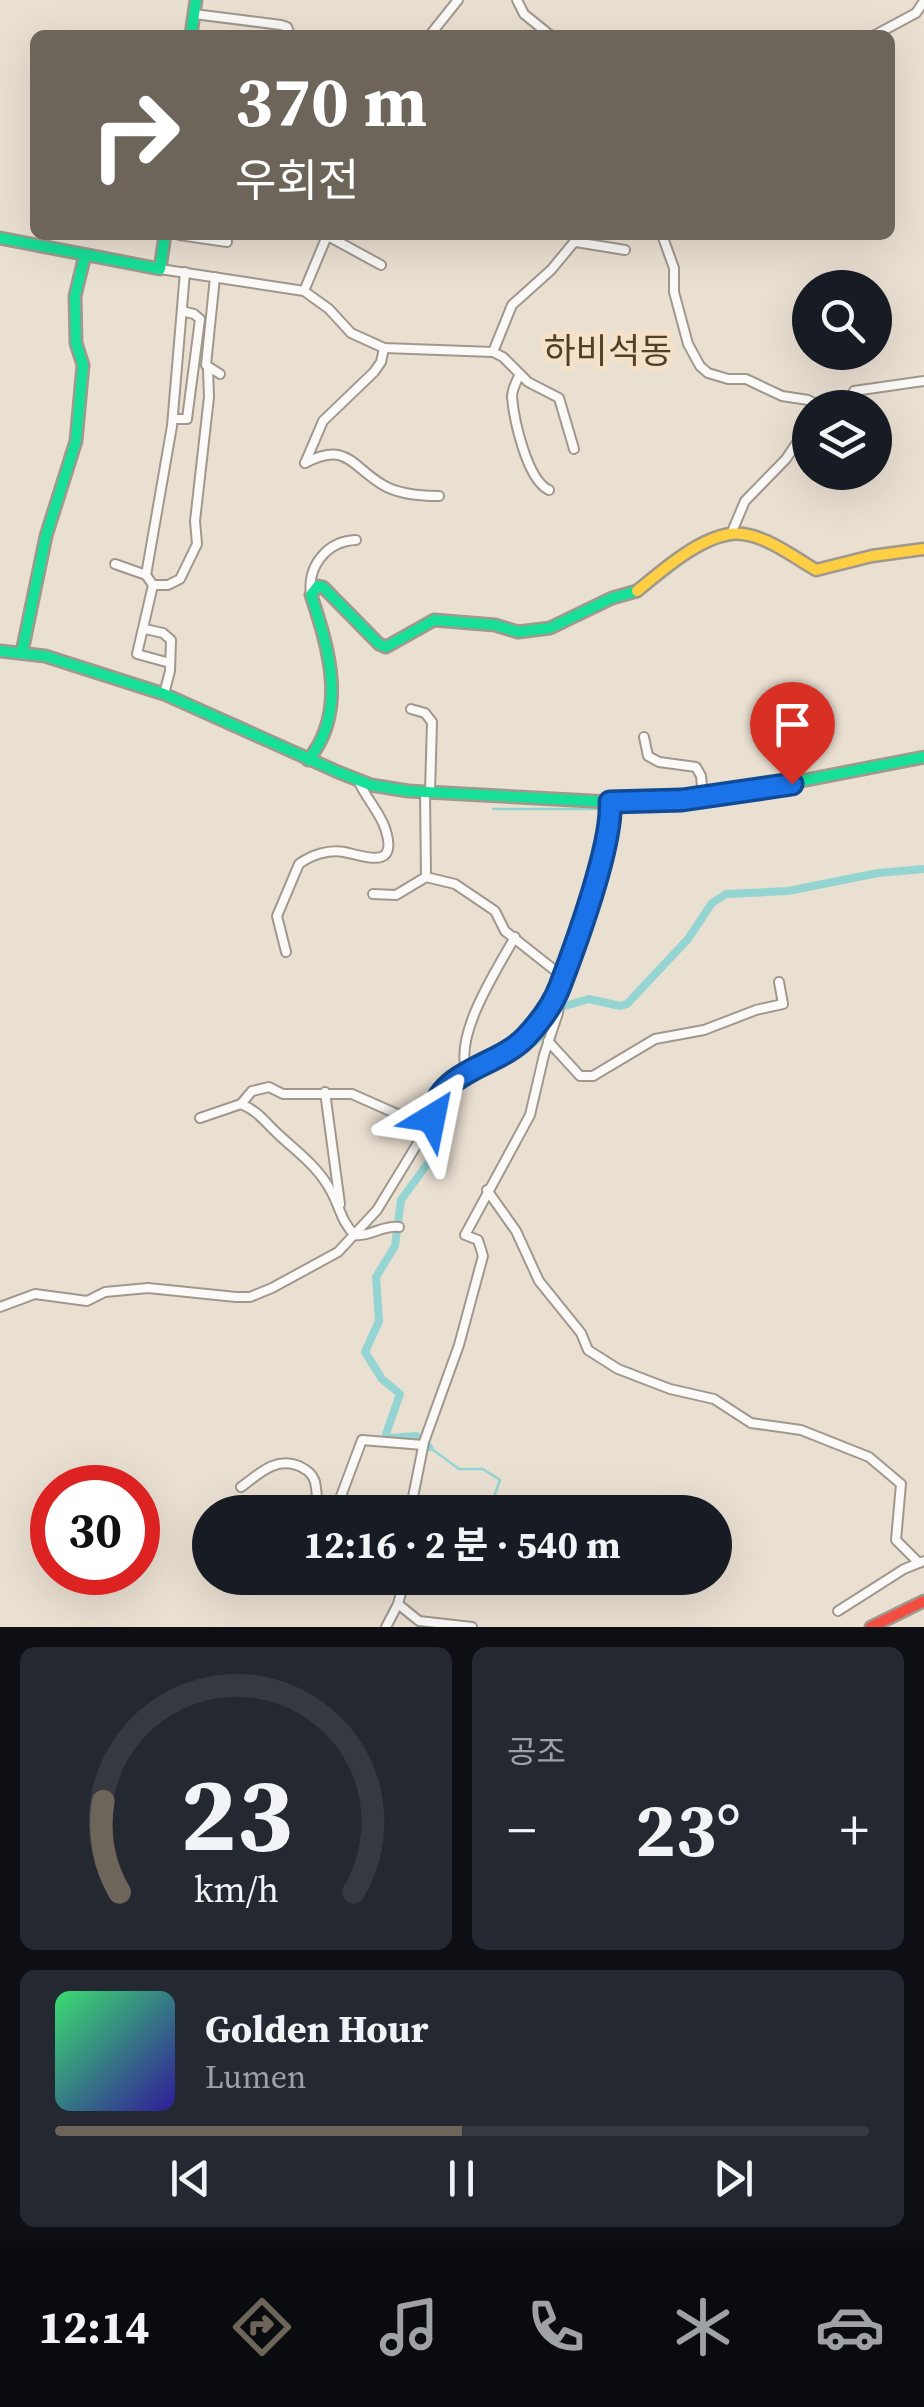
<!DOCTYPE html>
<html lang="ko">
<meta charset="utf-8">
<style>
body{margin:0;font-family:"Source Serif 4","Noto Sans KR",serif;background:#242831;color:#f1f3f6;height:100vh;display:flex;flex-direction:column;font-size:38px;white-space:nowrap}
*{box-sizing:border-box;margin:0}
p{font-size:32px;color:#9ea1a6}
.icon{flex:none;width:55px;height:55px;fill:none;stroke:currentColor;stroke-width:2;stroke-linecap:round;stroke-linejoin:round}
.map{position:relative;height:1627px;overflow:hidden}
.panel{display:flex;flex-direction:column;gap:20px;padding:20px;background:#0d0f14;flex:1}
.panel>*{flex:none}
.hud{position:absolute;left:30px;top:30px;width:865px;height:210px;border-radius:15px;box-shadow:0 10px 40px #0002;background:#6d655a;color:#fff;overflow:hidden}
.buttons{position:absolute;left:792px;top:270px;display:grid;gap:20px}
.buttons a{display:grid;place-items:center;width:100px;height:100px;border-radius:50%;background:#171b24;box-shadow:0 10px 40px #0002;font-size:50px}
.speed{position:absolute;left:30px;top:1465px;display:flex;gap:20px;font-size:50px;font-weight:700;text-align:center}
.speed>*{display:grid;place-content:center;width:130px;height:130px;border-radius:50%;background:#171b24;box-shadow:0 10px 40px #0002;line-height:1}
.speed .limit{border:15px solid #d22;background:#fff;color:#111}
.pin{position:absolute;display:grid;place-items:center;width:85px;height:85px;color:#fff;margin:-102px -42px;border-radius:50% 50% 50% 0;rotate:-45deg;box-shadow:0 0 10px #0007}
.pin .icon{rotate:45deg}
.me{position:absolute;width:110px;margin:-55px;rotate:35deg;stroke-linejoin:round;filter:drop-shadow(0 0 8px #0008)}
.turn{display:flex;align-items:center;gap:35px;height:210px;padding:0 40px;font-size:45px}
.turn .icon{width:130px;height:130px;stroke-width:2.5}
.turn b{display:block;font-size:70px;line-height:85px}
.big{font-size:75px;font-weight:700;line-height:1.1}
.panel .tile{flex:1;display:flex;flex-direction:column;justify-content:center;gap:15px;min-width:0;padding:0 35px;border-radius:15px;background:#242831}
.panel .dial{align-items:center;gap:0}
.dial svg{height:260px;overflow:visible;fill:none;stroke:#363941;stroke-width:7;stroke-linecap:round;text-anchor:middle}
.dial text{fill:#f1f3f6;stroke:none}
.song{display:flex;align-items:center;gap:30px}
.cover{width:120px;height:120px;border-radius:15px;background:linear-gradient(135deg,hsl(140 70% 55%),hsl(250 70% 35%))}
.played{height:10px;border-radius:5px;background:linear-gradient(90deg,#6d655a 50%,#363941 50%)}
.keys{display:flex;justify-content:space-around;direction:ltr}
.heat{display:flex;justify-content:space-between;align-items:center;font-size:55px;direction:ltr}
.panel .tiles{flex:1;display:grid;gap:20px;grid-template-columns:1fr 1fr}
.tile:last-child{grid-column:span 2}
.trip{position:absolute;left:192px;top:1495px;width:540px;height:100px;border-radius:50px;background:#171b24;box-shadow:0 10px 40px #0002;font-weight:700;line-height:100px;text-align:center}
.dock{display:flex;height:160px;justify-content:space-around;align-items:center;background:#090b0e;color:#9ea1a6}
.dock .icon{width:70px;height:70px}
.dock .selected{color:#6d655a}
.dock b{font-size:45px;color:#f1f3f6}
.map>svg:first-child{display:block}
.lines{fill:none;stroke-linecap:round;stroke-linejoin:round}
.stream{stroke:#94d4d3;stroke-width:2.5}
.canal{stroke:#94d4d3;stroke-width:8}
.street-casing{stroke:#a0988d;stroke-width:12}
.fast-casing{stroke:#a0988d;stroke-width:15}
.slow-casing{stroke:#a0988d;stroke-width:15}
.jam-casing{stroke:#a0988d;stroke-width:15}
.street{stroke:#fcfaf8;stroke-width:8}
.fast{stroke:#16e098;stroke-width:10}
.slow{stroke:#ffcf43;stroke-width:10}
.jam{stroke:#f24e42;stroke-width:10}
.route-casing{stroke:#114b97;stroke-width:25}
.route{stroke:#1a73e8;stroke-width:18}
.labels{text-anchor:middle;stroke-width:10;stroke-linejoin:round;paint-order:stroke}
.quarter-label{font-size:35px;fill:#50402a;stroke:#f5e1c7}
</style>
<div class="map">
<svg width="924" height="1627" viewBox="0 0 924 1627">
<rect width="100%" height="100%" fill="#eae0d2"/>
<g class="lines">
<g class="stream">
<path d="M617 808 631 807"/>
<path d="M493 809H604"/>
<path d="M429 1447 459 1469H483L500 1480 491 1505 493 1512"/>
</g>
<path class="canal" d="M429 1447 416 1436 390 1438 386 1434 400 1394 382 1379 365 1352 379 1321 376 1277 395 1246 401 1200 431 1159 452 1095 466 1080 533 1043 541 1036 554 1009 589 999 620 1006 627 1004 688 939 712 903 726 894 788 891 878 873 924 869"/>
<defs>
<g id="street">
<path d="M517 0 524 14 550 35"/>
<path d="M194 14 281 25 287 27 290 35"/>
<path d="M430 35 458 0"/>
<path d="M875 35 916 13 924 1"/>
<path d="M179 235 227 242"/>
<path d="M326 235 381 265"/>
<path d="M662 235 674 268V292L688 344 700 366 708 373 728 379H746L782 396 808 400 823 408"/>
<path d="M576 242 625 250"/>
<path d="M160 269 304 291 329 309 351 333 384 348 493 352 503 357 528 382 559 398 574 449"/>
<path d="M215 277 206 365 220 374"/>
<path d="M304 291 327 236"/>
<path d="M493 352 512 305 551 270 580 235"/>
<path d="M520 374C516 382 512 389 512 397 514 420 527 480 549 490"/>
<path d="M854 391 924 381"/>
<path d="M173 419H187L200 319 194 314 182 311"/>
<path d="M305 463C347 441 351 466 383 485 398 494 422 496 439 496"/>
<path d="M305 463 323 421 374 372 381 362 384 348"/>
<path d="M731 534 745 501 786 459 810 423"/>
<path d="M115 564 146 575 153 585 137 654 170 663"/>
<path d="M146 575 172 426 185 272"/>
<path d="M153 585H168L180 579 197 544 195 521 209 397 208 368"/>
<path d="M311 595C307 566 327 541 356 540"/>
<path d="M145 629 163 633 171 640 170 671 164 694"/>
<path d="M411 709 425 713 432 722 430 792"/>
<path d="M644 737 648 756 659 762 696 767 701 776 703 797"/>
<path d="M425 792 426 877"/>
<path d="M373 894 396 895 426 877 455 884 495 911 505 931 562 976"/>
<path d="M286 952 277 916 299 864C311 855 329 849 344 852 367 857 399 870 385 828 379 811 365 797 358 780"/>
<path d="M548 1041 580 1076H593L655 1039 704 1030 756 1010 783 1004 779 982"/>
<path d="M467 1072C453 1036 497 969 515 937"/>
<path d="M325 1092 340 1204"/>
<path d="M241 1104 252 1091 269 1087 283 1094H352L397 1114 413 1115 425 1111 443 1095 450 1082 522 1042 547 1011 559 989"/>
<path d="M200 1118 241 1104C258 1111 265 1122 278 1134 298 1153 319 1167 332 1193 340 1208 342 1223 355 1235"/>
<path d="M487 1190 516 1231 539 1281 581 1333 588 1350 618 1369 670 1389 714 1399 751 1423 801 1430 869 1457 901 1484 896 1540 918 1562"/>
<path d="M355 1235C370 1237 382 1225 399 1227"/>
<path d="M0 1307 35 1294 87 1301 105 1292 148 1288 236 1297H250L272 1288 338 1252 377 1210 427 1128 433 1106"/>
<path d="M241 1487C258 1475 275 1456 299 1466 307 1470 312 1473 315 1482 318 1495 315 1503 324 1512"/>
<path d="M412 1504 466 1512"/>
<path d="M335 1512 362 1440 423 1445"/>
<path d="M410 1512 424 1442 459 1345 483 1256 478 1240 465 1235 530 1115 544 1055 558 1013 562 976 607 839 610 802"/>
<path d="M398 1604 419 1621 472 1627"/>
<path d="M838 1611 904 1569 924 1561"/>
<path d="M386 1627 398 1604 405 1578"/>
</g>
<g id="fast">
<path d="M191 35 196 0"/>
<path d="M0 238 160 269 165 235"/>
<path d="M0 651 45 656 164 694 338 772 371 785 408 791 610 802 682 800 760 789 924 757"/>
<path d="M22 652 46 536 76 441 83 365 76 343 75 296 85 255"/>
<path d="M308 760C348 712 329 649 311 595L318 586 323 587 379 644 386 647 434 620 495 625 518 632 550 628 612 598 637 591"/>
</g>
<path id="slow" d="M637 591C662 571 697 539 730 534 759 530 792 556 816 570L872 556 924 549"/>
<path id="jam" d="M871 1627 924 1601"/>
</defs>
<use href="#street" class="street-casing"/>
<use href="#fast" class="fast-casing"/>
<use href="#slow" class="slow-casing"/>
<use href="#jam" class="jam-casing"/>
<use href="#street" class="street"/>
<use href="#fast" class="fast"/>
<use href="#slow" class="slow"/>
<use href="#jam" class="jam"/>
</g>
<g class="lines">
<defs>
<path id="route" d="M432 1118C437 1070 498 1067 526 1037 540 1022 553 1005 560 986 576 944 613 843 610 802L682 800 792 784"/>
</defs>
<use href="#route" class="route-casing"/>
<use href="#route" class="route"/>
</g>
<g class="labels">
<g class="quarter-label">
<text x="608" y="363">하비석동</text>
</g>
</g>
</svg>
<div class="buttons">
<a><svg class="icon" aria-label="search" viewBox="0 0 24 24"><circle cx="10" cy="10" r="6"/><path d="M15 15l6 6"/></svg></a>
<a><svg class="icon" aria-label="layers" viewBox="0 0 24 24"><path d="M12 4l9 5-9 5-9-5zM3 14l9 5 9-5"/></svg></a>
</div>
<div class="speed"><div class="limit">30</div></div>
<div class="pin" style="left:792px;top:784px;background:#d93025"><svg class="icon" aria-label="arrive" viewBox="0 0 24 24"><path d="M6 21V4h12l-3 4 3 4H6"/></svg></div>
<svg class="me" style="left:432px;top:1118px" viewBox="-20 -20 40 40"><path d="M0-17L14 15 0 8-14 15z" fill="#1a73e8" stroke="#fff" stroke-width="4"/></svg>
<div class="trip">12:16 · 2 분 · 540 m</div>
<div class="hud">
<div class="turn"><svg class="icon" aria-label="right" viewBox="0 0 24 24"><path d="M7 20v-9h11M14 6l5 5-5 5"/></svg><div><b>370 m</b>우회전</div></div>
</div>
</div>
<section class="panel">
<div class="tiles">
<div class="tile dial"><svg viewBox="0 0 100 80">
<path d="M14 69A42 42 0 1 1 86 69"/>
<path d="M14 69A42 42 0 0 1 9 41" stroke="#6d655a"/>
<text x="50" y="56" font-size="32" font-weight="700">23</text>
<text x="50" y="72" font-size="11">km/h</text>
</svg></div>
<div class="tile"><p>공조</p>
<div class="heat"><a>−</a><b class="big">23°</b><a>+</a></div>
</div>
<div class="tile">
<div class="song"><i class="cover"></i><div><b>Golden Hour</b><p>Lumen</p></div></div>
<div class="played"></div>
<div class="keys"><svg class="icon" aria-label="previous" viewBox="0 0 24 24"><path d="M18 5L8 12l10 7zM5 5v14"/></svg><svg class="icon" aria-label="pause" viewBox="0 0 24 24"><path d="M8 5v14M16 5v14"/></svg><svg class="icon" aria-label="next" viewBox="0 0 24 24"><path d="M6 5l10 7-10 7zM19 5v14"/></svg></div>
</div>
</div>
</section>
<nav class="dock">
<b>12:14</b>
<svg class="icon selected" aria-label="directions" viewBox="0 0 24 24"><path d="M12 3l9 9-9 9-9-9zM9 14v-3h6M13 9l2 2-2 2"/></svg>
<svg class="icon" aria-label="music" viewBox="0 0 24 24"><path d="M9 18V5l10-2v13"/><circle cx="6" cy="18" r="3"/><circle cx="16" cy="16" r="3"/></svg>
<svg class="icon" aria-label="phone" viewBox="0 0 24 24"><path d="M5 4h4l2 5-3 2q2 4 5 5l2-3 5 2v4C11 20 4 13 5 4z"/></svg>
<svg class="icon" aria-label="climate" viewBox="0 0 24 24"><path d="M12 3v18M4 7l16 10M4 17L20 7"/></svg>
<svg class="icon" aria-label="car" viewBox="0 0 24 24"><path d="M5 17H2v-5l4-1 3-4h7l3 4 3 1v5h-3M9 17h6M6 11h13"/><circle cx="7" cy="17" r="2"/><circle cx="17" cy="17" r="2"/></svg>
</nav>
